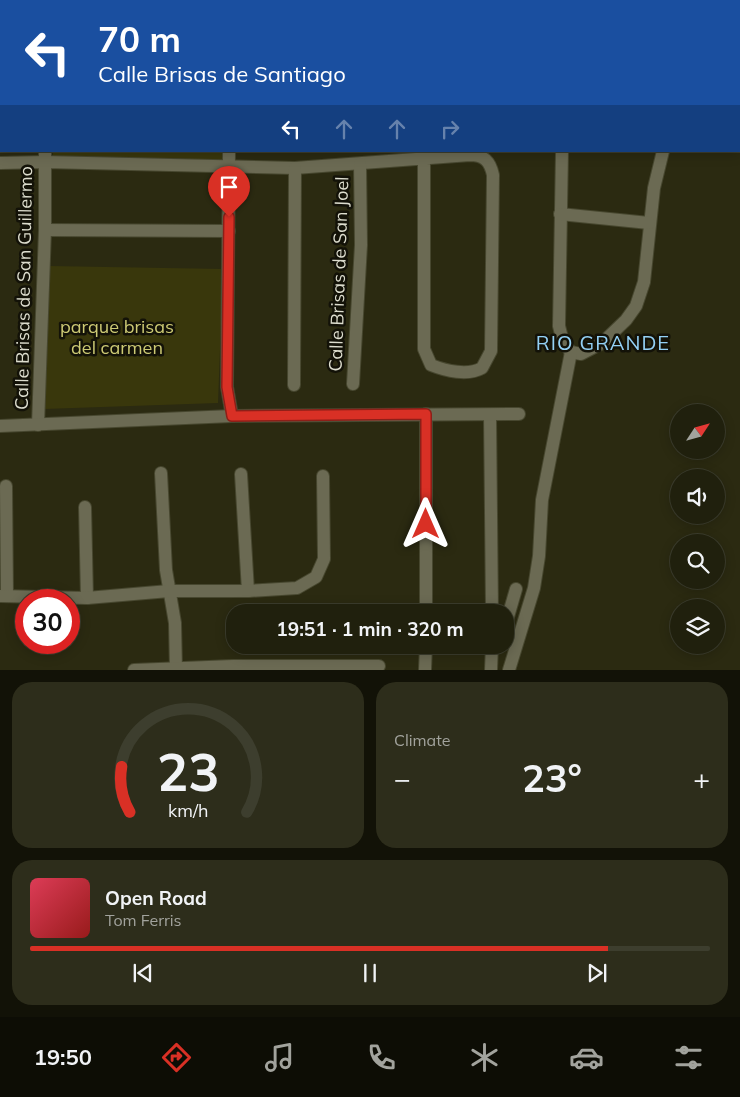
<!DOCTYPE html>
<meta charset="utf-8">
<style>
body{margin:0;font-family:Mulish,sans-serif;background:#2d2d1b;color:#f1f3f6;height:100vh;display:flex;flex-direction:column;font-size:19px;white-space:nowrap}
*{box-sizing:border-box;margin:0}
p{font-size:16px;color:#a2a39d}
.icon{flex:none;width:28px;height:28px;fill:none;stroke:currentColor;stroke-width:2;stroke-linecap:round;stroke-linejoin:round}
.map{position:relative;height:670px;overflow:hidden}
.side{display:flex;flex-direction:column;gap:12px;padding:12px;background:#121207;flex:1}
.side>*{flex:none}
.banner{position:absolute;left:0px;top:0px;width:740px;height:152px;box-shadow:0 2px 12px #0003,0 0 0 1px #3d3e2e;background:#1a4fa0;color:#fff;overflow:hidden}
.needle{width:32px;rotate:54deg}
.fabs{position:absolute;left:670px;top:404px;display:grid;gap:10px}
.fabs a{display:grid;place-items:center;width:55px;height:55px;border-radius:50%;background:#20200d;box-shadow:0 2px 12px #0003,0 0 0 1px #3d3e2e;font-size:25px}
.speed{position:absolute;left:15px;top:589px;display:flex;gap:10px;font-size:25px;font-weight:700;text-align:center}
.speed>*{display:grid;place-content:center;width:65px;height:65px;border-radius:50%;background:#20200d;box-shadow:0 2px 12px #0003,0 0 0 1px #3d3e2e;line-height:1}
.speed .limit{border:8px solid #d22;background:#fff;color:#111}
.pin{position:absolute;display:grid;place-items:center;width:42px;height:42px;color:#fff;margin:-51px -21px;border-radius:50% 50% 50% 0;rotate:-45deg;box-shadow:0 0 5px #0007}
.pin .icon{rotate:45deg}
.me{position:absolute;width:55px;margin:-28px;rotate:0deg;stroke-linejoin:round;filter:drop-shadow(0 0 4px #0008)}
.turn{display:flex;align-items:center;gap:18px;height:105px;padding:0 15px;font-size:22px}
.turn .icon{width:65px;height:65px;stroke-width:2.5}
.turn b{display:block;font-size:35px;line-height:42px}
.lanes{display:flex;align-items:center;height:48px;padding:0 15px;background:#0003;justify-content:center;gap:25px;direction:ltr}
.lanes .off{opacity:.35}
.big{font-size:38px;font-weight:700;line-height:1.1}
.side .widget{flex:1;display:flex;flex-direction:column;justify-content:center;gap:8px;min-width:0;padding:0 18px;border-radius:20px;background:#2d2d1b}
.side .dial{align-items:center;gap:0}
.dial svg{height:130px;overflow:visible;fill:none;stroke:#3d3e2e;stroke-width:7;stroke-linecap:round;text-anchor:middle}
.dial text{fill:#f1f3f6;stroke:none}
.song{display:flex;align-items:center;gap:15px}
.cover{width:60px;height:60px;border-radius:8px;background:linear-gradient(135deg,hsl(350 70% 55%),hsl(0 70% 35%))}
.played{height:5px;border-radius:2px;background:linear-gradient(90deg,#d93025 85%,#3d3e2e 85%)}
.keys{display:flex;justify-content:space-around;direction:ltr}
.heat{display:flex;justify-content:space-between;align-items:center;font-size:28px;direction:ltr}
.side .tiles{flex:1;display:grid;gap:12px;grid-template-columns:1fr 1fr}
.widget:last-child{grid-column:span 2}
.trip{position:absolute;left:226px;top:604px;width:288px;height:50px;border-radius:20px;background:#20200d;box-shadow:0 2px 12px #0003,0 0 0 1px #3d3e2e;font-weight:700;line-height:50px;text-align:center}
.menu{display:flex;height:80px;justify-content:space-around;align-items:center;background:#0d0d05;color:#a2a39d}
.menu .icon{width:35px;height:35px}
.menu .on{color:#d93025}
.menu b{font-size:22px;color:#f1f3f6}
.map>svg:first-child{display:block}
.green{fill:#39370c}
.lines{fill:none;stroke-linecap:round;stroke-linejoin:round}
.minor-casing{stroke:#47472f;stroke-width:14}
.minor{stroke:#6b6a53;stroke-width:12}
.route-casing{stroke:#8d1f18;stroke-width:12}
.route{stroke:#d93025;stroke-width:9}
.labels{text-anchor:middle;stroke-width:5;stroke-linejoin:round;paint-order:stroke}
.street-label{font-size:18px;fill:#ddddce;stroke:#131208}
.park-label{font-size:18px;fill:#cdca74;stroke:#131208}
.quarter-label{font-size:20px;letter-spacing:1px;fill:#94d1f5;stroke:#131208}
</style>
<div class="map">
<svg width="740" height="670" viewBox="0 0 740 670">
<rect width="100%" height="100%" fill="#2b2a11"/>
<g class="green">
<path d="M53 151H222V160L53 159Z"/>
<path d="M49 266 223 269 218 403 44 409Z"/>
</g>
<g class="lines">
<defs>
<g id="minor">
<path d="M228 0V1"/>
<path d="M360 0V1"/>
<path d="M617 0V1"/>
<path d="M47 1V0"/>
<path d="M295 1V0"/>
<path d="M489 1V0"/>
<path d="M553 1V0"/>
<path d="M645 1V0"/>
<path d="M720 1V0"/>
<path d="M739 112H740"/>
<path d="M229 151 227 387 232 416"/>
<path d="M562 151 559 326 563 342 571 352 581 354 602 343 626 320 636 306 644 282 654 188 663 151"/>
<path d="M0 163 45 162 295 168 470 155C484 155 490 161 493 175L491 351 482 368C468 376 446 371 431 365L424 349V160"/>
<path d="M560 214 649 223"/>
<path d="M45 230 229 231"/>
<path d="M353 384 361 245 360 164"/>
<path d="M294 385 295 168"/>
<path d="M490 415 492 612"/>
<path d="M38 425 45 230V151"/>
<path d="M0 426 232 416 519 414"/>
<path d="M161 473 166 570 175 623 176 670"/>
<path d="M241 474 248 591"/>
<path d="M6 486 7 596"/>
<path d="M85 507 87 598"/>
<path d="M0 596 87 598 169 591H248L297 588 316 577 324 559 323 476"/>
<path d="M426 612V414"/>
<path d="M505 627 516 589"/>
<path d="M134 670 233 666H379"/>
<path d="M425 670 426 645"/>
<path d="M491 670 492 645"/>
<path d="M509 670 534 588 539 556 542 500 571 352"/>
</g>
</defs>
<use href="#minor" class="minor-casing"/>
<use href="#minor" class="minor"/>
</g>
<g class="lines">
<defs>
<path id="route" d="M229 217 227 387 232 416 426 414V524"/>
</defs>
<use href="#route" class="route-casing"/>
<use href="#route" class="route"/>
</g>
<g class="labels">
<g class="street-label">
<text transform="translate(339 274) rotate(-88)" y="6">Calle Brisas de San Joel</text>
<text transform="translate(24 288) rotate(-89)" y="6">Calle Brisas de San Guillermo</text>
</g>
<g class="park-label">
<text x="117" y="333">parque brisas<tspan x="117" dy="21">del carmen</tspan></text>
</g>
<g class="quarter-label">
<text x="603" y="350">RIO GRANDE</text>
</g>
</g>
</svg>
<div class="fabs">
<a><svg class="needle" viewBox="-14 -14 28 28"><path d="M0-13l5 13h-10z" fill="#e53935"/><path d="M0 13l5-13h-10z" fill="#a2a39d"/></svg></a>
<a><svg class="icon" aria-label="sound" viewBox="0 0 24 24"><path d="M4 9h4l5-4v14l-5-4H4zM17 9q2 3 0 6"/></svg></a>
<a><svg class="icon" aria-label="search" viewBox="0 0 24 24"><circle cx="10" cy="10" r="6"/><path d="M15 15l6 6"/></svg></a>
<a><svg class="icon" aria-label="layers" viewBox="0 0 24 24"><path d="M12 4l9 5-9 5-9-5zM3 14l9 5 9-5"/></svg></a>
</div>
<div class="speed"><div class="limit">30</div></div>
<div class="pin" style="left:229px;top:217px;background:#d93025"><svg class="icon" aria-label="arrive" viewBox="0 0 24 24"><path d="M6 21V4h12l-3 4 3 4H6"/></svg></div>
<svg class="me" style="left:426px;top:524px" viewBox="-20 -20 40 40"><path d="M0-17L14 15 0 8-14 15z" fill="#d93025" stroke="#fff" stroke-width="4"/></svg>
<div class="trip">19:51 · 1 min · 320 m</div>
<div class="banner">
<div class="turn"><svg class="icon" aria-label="left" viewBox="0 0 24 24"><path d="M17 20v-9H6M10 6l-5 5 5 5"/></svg><div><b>70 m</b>Calle Brisas de Santiago</div></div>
<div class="lanes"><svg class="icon" aria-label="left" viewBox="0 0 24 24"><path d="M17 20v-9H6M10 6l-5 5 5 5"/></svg><svg class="icon off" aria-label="ahead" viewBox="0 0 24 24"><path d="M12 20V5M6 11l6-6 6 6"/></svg><svg class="icon off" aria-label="ahead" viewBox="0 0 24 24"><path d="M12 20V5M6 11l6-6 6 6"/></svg><svg class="icon off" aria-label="right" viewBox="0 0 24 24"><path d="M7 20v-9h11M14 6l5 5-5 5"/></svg></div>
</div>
</div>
<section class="side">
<div class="tiles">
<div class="widget dial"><svg viewBox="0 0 100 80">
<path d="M14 69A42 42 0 1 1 86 69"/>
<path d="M14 69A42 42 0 0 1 9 41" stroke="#d93025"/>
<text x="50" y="56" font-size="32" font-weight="700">23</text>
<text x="50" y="72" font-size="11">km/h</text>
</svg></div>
<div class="widget"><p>Climate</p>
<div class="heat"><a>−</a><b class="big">23°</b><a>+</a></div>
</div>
<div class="widget">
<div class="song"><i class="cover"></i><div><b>Open Road</b><p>Tom Ferris</p></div></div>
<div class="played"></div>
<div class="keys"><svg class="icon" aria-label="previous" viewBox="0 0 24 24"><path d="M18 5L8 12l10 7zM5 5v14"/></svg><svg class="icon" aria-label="pause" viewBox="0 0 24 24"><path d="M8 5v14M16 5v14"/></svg><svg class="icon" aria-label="next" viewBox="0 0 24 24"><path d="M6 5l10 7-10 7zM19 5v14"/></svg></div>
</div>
</div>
</section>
<nav class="menu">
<b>19:50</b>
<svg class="icon on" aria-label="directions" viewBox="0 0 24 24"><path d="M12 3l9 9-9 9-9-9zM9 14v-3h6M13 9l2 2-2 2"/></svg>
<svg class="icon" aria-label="music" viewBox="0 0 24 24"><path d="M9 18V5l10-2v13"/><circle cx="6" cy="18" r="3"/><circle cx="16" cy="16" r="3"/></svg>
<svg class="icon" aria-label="phone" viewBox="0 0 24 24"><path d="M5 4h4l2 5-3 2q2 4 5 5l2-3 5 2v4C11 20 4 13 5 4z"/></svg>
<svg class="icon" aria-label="climate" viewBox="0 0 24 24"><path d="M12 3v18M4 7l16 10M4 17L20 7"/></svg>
<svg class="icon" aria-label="car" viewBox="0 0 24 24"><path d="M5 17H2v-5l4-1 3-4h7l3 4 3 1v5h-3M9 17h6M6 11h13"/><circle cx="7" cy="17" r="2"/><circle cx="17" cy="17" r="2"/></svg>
<svg class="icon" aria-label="filters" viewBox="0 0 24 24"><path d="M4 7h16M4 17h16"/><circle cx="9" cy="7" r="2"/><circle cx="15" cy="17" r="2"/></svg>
</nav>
